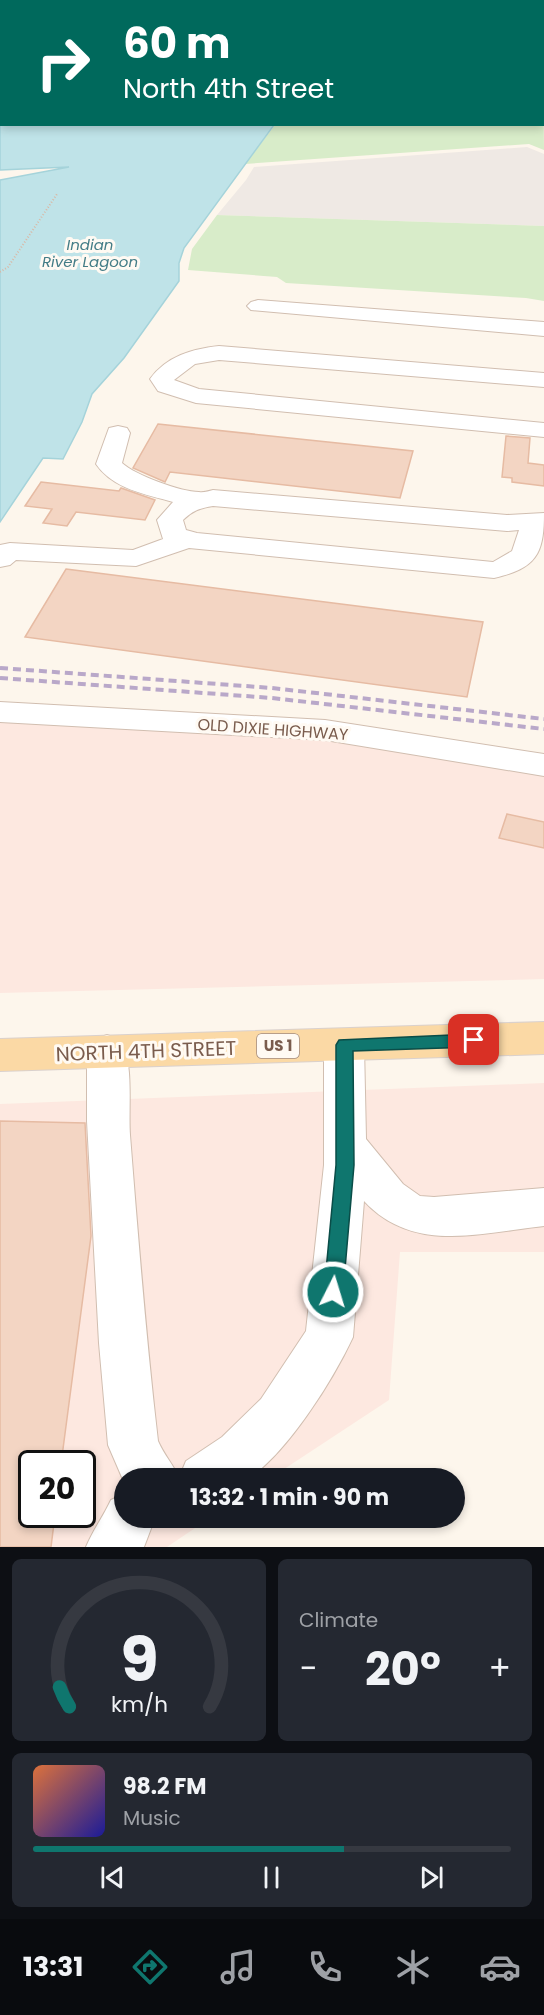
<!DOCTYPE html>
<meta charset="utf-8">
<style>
body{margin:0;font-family:Poppins,sans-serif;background:#242831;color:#f1f3f6;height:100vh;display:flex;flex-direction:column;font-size:22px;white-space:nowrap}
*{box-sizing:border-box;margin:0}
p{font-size:20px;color:#9ea1a6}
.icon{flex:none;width:33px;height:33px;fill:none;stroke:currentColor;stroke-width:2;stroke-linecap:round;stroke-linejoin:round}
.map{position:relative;height:1547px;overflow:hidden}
.side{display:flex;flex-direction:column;gap:12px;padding:12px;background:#0d0f14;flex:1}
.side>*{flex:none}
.banner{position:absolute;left:0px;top:0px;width:544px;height:126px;box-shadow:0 3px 9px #0003;background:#00695c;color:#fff;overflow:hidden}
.speed{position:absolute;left:18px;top:1450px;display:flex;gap:12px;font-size:30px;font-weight:700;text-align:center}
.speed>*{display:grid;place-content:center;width:78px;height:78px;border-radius:50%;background:#171b24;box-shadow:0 3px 9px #0003;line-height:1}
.speed .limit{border:3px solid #111;border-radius:9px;background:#fff;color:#111}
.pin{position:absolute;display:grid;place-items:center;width:51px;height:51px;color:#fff;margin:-26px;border-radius:12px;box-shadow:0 3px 9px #0006}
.me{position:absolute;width:66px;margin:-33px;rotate:5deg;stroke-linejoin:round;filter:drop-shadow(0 0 4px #0008)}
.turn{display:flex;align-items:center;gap:21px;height:126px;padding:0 24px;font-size:27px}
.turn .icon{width:78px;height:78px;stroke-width:2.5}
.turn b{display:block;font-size:42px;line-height:51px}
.big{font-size:45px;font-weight:700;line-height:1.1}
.side .widget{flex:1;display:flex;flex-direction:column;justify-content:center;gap:9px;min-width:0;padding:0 21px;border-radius:9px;background:#242831}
.side .dial{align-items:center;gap:0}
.dial svg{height:156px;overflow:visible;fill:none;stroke:#363941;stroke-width:7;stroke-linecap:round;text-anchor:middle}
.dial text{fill:#f1f3f6;stroke:none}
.song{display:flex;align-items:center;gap:18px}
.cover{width:72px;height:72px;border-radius:9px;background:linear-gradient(135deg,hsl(20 70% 55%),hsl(240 70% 35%))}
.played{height:6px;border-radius:3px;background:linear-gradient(90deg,#0f766e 65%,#363941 65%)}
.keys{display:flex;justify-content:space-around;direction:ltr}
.heat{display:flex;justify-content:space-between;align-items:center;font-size:33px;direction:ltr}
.side .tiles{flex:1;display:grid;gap:12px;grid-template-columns:1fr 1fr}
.widget:last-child{grid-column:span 2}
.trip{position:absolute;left:114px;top:1468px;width:351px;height:60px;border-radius:30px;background:#171b24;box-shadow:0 3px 9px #0003;font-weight:700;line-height:60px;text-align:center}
.tabs{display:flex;height:96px;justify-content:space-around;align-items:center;background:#090b0e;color:#9ea1a6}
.tabs .icon{width:42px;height:42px}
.tabs .selected{color:#0f766e}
.tabs b{font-size:27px;color:#f1f3f6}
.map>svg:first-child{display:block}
.commercial{fill:#fde8e0;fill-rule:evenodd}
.industrial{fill:#efe9e4}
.green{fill:#d8ecc9}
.water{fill:#bfe3e8;stroke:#a5d3da;stroke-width:1.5}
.building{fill:#f3d5c3;stroke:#e6bba3;stroke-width:1.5}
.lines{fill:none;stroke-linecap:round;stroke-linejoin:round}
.minor-casing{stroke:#d1beb0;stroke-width:2}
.major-casing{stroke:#dad1cd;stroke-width:2}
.path{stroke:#d9b8a5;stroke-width:2;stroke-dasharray:1 2;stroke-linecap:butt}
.minor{fill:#fff;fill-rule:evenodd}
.major{fill:#fbd9a5;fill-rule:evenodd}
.rail{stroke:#b9a8c9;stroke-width:4;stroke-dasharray:8 5;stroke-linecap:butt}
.route{fill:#0f766e;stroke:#0a4d48;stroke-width:1.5}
.labels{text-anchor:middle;stroke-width:6;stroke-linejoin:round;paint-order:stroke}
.far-water-label{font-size:15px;font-style:italic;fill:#437c86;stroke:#fffaf3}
.shield{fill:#fffaf3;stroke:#a28b7f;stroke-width:1.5}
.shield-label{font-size:15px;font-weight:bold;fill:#7a5c4d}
.street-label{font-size:16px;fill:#7a5c4d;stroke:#fffaf3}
.near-street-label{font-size:20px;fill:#7a5c4d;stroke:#fffaf3}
</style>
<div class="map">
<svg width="544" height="1547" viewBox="0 0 544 1547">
<rect width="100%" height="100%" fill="#fdf6ec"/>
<g class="commercial">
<path d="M0 722 324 738 544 773V979L0 993Z"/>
<path d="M544 1083V1252H400L389 1400 269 1479H124V1518H210L167 1547H0V1104ZM32 1464H82V1515H32Z"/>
</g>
<path class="industrial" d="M527 147 544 154V226L217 215 246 180 254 167Z"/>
<g class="green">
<path d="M543 56 544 150 529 144 245 164 275 125 543 124Z"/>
<path d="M217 215 544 226V301L526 298 286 283 277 277 188 270 192 249Z"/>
</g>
<path class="water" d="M0 0H544V56L543 2H2V124L274 125 184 248 179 263V281L124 358 92 394 82 422 63 459 43 458 0 522V180L69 167 0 170Z"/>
<g class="building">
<path d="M158 424 413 451 400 498 170 472 165 482 133 468Z"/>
<path d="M506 436 530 438 528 463 544 465V486L512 482V478L502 477Z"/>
<path d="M41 482 119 491 121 488 155 500 145 520 76 512 67 526 43 523 52 509 25 506Z"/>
<path d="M66 569 483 622 467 697 25 637Z"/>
<path d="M507 814 544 822V848L499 838Z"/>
<path d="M0 1121 85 1123 91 1236 61 1464H32V1515H55L51 1547H0Z"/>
</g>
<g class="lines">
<defs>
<g id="minor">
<path d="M258 300 544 322V336L251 310 247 306 251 302Z"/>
<path d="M219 346 544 373V387L219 360 195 364 174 380 199 389 544 423V437L196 403 158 391 150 379C167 356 192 349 219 346Z"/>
<path d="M118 426 127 428 130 433 122 463C135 475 181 492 199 492 203 493 209 491 213 490L507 515 544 513C544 555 536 568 494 578L189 548 136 566 16 560 10 565 0 567V545L10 543 133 550 163 539 157 520 173 502C145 494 113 489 96 464L109 428ZM213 506 507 531 519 530 512 551 493 562 197 533 186 530 183 520C192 511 200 508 213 506Z"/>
<path d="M0 702 325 720 544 754V776L325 740 0 722Z"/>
<path d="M344 1029 358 1034 364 1045 366 1139 403 1184 420 1196 434 1197 544 1188V1226C480 1233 413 1254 364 1201L353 1337C333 1380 288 1452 248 1479H124V1482L108 1445 99 1343 87 1121V1051L93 1040 107 1035 121 1040C134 1064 128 1107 130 1135 138 1237 146 1339 158 1441 164 1455 173 1464 179 1478L186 1461 222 1437 261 1399 306 1331 324 1165V1045L330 1034Z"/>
<path d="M124 1494V1518H155L144 1547H86C93 1530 103 1517 111 1500Z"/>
</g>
<path id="major" d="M544 1022V1054L0 1071V1039Z"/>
</defs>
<use href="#minor" class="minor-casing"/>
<use href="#major" class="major-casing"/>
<path class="path" d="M0 272 8 267 57 194"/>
<use href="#minor" class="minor"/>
<use href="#major" class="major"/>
<g class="rail">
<path d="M0 668 272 688 544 719"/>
<path d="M0 678 272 698 544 729"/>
</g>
</g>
<path class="route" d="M474 1034 479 1036 482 1040 479 1045 474 1047 353 1051 354 1165 343 1292 340 1298 333 1301 326 1298 324 1292 336 1165V1045L339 1040Z"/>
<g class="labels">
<g class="far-water-label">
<text x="90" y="250">Indian<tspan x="90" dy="17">River Lagoon</tspan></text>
</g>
<rect class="shield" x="257" y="1034" width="42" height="24" rx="4.5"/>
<g class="shield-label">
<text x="278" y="1051">US 1</text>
</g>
<g class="street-label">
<text transform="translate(273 729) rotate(4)" y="6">OLD DIXIE HIGHWAY</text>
</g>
<g class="near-street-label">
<text transform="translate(146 1051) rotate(-2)" y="7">NORTH 4TH STREET</text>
</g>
</g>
</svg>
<div class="speed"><div class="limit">20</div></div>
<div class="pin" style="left:474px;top:1040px;background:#d93025"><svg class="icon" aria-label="arrive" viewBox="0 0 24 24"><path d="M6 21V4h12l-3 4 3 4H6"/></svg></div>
<svg class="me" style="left:333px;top:1292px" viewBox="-20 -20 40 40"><circle r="17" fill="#0f766e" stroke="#fff" stroke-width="3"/><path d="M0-11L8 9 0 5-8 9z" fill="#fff"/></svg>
<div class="trip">13:32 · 1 min · 90 m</div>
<div class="banner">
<div class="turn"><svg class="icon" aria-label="right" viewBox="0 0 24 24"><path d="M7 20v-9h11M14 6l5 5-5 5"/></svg><div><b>60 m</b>North 4th Street</div></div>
</div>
</div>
<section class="side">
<div class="tiles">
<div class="widget dial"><svg viewBox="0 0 100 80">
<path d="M14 69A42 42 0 1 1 86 69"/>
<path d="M14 69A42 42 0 0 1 9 59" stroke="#0f766e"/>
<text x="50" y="56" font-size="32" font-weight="700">9</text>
<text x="50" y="72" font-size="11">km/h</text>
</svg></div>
<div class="widget"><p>Climate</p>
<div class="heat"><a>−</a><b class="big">20°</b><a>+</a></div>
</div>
<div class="widget">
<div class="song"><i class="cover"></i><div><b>98.2 FM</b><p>Music</p></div></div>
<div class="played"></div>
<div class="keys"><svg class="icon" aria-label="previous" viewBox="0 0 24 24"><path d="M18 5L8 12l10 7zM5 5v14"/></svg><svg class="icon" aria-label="pause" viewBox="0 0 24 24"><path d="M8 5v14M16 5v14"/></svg><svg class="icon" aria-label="next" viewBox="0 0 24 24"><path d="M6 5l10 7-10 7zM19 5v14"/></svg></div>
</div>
</div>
</section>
<nav class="tabs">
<b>13:31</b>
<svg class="icon selected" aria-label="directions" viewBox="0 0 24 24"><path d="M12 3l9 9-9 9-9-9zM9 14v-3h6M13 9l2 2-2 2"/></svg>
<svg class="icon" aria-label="music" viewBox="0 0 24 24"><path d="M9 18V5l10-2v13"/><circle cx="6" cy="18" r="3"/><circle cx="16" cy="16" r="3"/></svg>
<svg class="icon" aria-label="phone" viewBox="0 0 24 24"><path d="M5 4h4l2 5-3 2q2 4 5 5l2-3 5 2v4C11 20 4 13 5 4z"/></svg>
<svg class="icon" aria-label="climate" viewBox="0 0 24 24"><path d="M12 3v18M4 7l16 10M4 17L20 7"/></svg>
<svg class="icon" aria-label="car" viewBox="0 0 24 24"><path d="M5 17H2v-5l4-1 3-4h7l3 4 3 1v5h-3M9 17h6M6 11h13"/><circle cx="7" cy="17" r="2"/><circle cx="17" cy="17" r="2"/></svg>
</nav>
